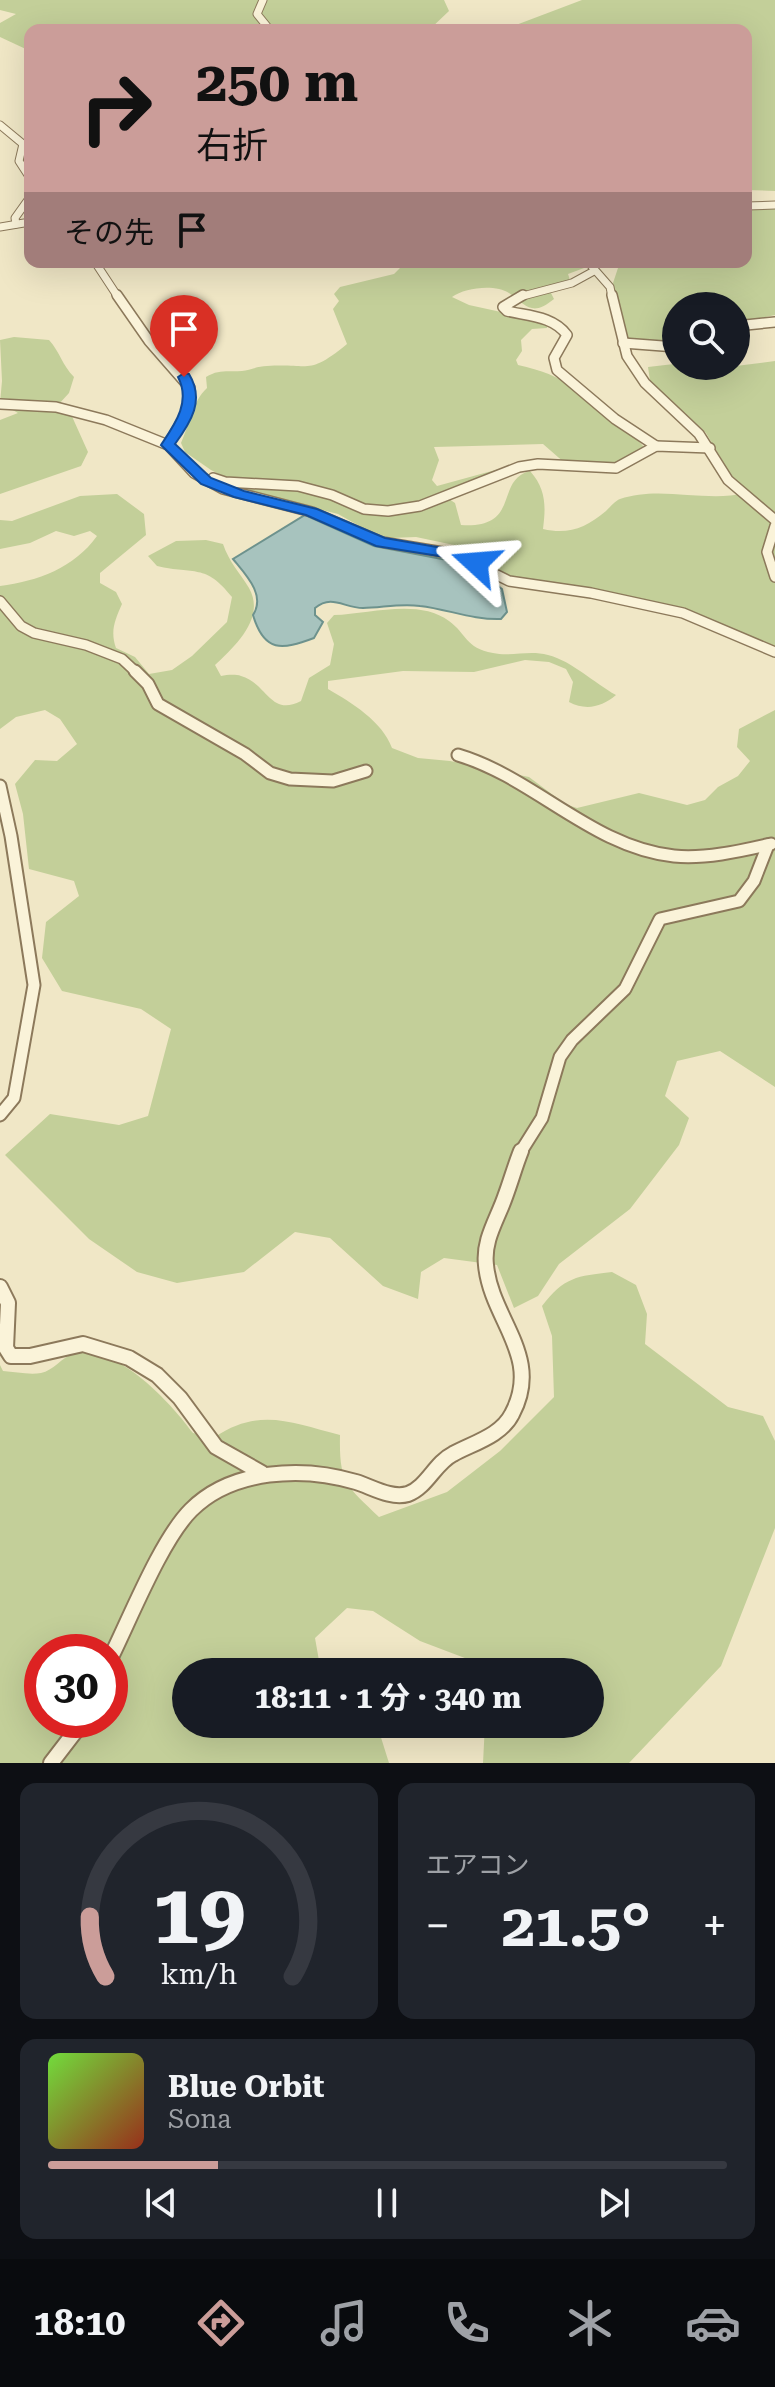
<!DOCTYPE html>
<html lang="ja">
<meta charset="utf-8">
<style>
body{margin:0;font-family:"Roboto Serif","Noto Sans JP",serif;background:#20242c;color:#f1f3f6;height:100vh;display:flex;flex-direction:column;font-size:30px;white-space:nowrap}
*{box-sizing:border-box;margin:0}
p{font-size:26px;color:#9ea1a6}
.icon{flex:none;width:44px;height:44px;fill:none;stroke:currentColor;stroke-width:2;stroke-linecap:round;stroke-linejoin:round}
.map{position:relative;height:1763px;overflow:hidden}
.panel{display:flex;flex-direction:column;gap:20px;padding:20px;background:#0d0f14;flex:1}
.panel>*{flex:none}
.banner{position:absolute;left:24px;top:24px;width:728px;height:244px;border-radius:16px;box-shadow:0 8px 32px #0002;background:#cb9d99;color:#111;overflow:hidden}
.buttons{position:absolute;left:662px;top:292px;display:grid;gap:16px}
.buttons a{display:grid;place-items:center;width:88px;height:88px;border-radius:50%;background:#171b24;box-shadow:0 8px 32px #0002;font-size:40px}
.speed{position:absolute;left:24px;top:1634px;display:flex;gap:16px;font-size:40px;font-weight:700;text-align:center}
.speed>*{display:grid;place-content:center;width:104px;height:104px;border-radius:50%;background:#171b24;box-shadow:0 8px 32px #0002;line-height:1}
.speed .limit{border:12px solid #d22;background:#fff;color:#111}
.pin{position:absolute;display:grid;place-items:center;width:68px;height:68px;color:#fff;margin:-82px -34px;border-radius:50% 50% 50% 0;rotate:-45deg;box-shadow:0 0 8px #0007}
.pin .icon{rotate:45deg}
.me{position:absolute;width:88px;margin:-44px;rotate:289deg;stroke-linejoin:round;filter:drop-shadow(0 0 6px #0008)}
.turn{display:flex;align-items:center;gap:28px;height:168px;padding:0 40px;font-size:36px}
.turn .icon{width:104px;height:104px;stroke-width:2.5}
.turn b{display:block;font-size:56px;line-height:68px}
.then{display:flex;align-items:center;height:76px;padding:0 40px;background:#0003;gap:16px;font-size:30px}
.big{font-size:60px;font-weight:700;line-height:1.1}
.panel .tile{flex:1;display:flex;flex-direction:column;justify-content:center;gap:12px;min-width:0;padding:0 28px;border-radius:16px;background:#20242c}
.panel .dial{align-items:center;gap:0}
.dial svg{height:208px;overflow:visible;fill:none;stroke:#363941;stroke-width:7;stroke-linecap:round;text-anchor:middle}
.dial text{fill:#f1f3f6;stroke:none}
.song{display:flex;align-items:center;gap:24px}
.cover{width:96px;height:96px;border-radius:12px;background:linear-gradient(135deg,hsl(100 70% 55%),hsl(10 70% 35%))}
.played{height:8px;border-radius:4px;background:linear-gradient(90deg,#cb9d99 25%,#363941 25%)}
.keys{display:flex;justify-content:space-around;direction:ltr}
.heat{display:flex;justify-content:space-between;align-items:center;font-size:44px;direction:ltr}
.panel .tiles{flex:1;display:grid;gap:20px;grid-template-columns:1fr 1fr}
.tile:last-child{grid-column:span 2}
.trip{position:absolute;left:172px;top:1658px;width:432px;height:80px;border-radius:40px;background:#171b24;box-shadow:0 8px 32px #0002;font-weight:700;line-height:80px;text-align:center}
.dock{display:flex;height:128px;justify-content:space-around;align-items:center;background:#090b0e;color:#9ea1a6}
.dock .icon{width:56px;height:56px}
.dock .current{color:#cb9d99}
.dock b{font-size:36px;color:#f1f3f6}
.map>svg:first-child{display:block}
.green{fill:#c3cf99;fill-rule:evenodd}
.water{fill:#a7c3be;stroke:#6d928d;stroke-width:2}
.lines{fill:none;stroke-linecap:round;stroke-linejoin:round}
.street-far3-casing{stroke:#8c795b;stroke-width:9}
.street-far2-casing{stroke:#8c795b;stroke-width:12}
.street-far1-casing{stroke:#8c795b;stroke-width:15}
.street-casing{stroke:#8c795b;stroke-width:18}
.street-far3{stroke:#faf3d9;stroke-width:7}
.street-far2{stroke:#faf3d9;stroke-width:9}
.street-far1{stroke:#faf3d9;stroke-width:11}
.street{stroke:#faf3d9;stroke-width:14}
.route{fill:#1a73e8;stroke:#114b97;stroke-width:2}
</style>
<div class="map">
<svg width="775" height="1763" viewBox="0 0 775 1763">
<rect width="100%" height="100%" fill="#f0e7c6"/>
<g class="green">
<path d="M0 0H444L449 11 429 30H30V51L0 37V23L16 14 0 10Z"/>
<path d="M582 0H775V191L746 190V30H503Z"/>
<path d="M775 208V315L736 323V306H676V342L631 340 624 335 613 283 620 262H746V210Z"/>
<path d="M393 262H581L584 268 568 274 570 280 555 287 551 293 554 299C532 317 527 306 509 293 496 284 465 287 452 297L469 305 546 322 547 328 532 329 521 340 522 351 516 360 518 365C565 375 584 393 617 425 627 434 638 437 645 449L615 466 566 464 543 444 434 447 439 460 432 480 437 486 514 465 446 497 455 503 461 525C522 529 494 480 530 471 546 489 546 506 543 529 568 535 586 528 606 511 610 507 615 501 620 499 660 485 706 503 745 493L732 477 706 433 650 381 648 367 674 364 736 366 775 361V646L697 614 657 602 517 580 477 560 473 549 416 537 390 538 372 533 338 514 256 493 211 470 185 452 181 443C190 423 192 402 207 388L206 377C219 369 227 372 242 371 250 370 258 366 267 366 311 363 308 376 347 344L333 309 339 301 334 294 340 287 394 274 400 268Z"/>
<path d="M14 337 49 340C60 352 62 365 74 377L69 393 58 405 70 412 88 452 81 466 0 494V420L18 413 0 403 2 381 0 340Z"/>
<path d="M117 494 144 514 146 535 100 573V583L116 592 122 604C115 620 110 631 116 648L135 657 149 674 172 670 192 656 227 622 232 597C205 563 195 575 157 566L148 556 176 541 206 540 223 544C229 562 240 573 249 588 266 618 235 646 215 665L221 676C227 675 235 674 241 676 268 684 270 717 301 701L309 678 330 665 334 644 327 623 334 615C369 614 419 598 449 621 467 634 465 648 493 653 510 657 529 650 548 655 572 661 594 683 616 695 602 707 586 711 569 702L573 682 566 669 549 662 525 660 474 672 403 671 328 681V689C352 703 382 721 392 748L418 758 450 761 529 777 565 804 577 808 639 793 687 805 705 800 718 787 738 776 750 761 737 747 739 729 775 710V1087L720 1051 677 1061 665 1096 689 1118 679 1145 630 1209 559 1264 538 1296 514 1308 497 1265 444 1258 421 1272 418 1299 383 1286 330 1238 295 1232 244 1272 177 1283 137 1272 89 1239 5 1155 50 1114 119 1125 148 1116 171 1029 141 1009 62 991 42 958 46 922 79 896 74 881 29 869 23 814 15 784 35 760 57 761 77 744 60 719 45 710 16 717 0 729V586C38 581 74 568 97 536L90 531 74 536 56 531 30 543 0 549V520L12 521 80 496Z"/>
<path d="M612 1272 636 1285 647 1314 645 1344 728 1407 763 1416 775 1441V1528L721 1666 629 1763H483L485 1724H590V1672H481L478 1663 420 1641 373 1611 347 1608 315 1638 321 1672H186V1724H373L378 1728 389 1763H0V1365L3 1371C15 1372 30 1375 41 1373 53 1371 62 1357 73 1354 116 1342 171 1403 193 1433L215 1437C260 1407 292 1423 340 1435 339 1483 346 1485 379 1517L447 1492 500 1451 554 1397 552 1336 542 1306C564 1277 577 1276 612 1272ZM42 1652H110V1720H42Z"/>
</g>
<path class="water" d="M305 515 374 546 447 560 488 578 502 589 507 612 501 619C473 620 447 609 420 606 400 603 381 608 363 608 344 608 332 594 315 608V615L323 622 314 638C282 650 264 653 253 615 266 595 246 575 233 559Z"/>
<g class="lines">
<defs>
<g id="street-far3">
<path d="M263 0 257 14 270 30"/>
<path d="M0 125 23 144 19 161 30 178"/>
<path d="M746 206 775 205"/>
<path d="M16 224 15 218 30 197"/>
<path d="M0 227 30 222"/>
<path d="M95 262 118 297"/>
<path d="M588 262 610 287 612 297"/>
<path d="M519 297 572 283 594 271"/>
</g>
<g id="street-far2">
<path d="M117 295 149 341 190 388 188 411 168 445"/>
<path d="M523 295 503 307 507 311C528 316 553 316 567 335L554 358 557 370 615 419 656 446"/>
<path d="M612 295 627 356 645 383 699 434 728 480 775 520"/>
<path d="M736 326 775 322"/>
<path d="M623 343 676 347"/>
<path d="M0 404 56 407 106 420 168 445 194 473 223 489 312 512 382 542 455 554 509 581 591 593 683 613 775 652"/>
<path d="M213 478 225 482 298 486 332 495 364 509 388 511 420 506 519 467 538 464 616 468 656 446 710 448"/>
<path d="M775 526 767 552 775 577"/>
<path d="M0 601 21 626 34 633 86 645 122 659 137 673"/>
</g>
<g id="street-far1">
<path d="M135 671 148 684 158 704 245 754 270 773 290 779 333 781 366 771"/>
<path d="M458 755C535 778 592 847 674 856 706 859 740 851 771 844"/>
<path d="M0 786 11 836 34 985 14 1098 0 1115"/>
<path d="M520 1153 542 1118 560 1057 572 1040 625 989 660 919 739 901 754 881 768 845"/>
</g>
<g id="street">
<path d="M0 1287 8 1303 6 1348 11 1356H30L83 1344 129 1358 157 1375 180 1398 216 1447 262 1473"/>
<path d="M110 1659C130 1619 161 1540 191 1510 232 1469 303 1466 356 1482 372 1487 391 1499 408 1494 427 1487 435 1463 453 1454 473 1443 501 1436 512 1414 543 1356 491 1320 486 1265 483 1240 497 1220 505 1197 511 1181 515 1166 521 1151"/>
<path d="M51 1763 84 1720"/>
</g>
</defs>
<use href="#street-far3" class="street-far3-casing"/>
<use href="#street-far2" class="street-far2-casing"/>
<use href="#street-far1" class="street-far1-casing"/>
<use href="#street" class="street-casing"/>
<use href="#street-far3" class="street-far3"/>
<use href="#street-far2" class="street-far2"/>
<use href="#street-far1" class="street-far1"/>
<use href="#street" class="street"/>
</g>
<path class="route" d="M184 373 189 374C205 400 191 422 175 444L211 478 244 491 317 509 385 538 460 551 483 563 476 568 451 558 376 546 306 515 234 497 201 484 161 445C175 424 191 402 178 377Z"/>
</svg>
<div class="buttons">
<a><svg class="icon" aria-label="search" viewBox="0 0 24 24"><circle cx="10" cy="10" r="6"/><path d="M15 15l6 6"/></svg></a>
</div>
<div class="speed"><div class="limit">30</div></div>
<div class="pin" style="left:184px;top:377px;background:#d93025"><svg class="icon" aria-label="arrive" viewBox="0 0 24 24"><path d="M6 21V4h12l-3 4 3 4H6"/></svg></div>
<svg class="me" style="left:476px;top:563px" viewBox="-20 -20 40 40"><path d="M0-17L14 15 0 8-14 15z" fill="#1a73e8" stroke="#fff" stroke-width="4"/></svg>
<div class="trip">18:11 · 1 分 · 340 m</div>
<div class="banner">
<div class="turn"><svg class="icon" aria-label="right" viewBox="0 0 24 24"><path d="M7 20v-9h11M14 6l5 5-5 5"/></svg><div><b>250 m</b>右折</div></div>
<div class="then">その先<svg class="icon" aria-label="arrive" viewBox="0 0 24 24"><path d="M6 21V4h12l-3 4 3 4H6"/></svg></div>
</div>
</div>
<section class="panel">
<div class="tiles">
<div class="tile dial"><svg viewBox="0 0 100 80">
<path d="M14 69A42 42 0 1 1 86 69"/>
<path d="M14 69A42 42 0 0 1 8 46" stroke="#cb9d99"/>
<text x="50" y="56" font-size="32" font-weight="700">19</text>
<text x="50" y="72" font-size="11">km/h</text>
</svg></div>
<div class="tile"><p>エアコン</p>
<div class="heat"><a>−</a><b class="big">21.5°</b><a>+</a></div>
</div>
<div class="tile">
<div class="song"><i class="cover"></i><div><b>Blue Orbit</b><p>Sona</p></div></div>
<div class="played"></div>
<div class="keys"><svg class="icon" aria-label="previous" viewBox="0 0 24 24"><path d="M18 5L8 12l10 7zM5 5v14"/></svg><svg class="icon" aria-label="pause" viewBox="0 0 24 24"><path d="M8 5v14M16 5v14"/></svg><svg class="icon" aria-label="next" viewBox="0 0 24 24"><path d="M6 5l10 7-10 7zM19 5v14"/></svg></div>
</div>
</div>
</section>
<nav class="dock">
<b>18:10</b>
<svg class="icon current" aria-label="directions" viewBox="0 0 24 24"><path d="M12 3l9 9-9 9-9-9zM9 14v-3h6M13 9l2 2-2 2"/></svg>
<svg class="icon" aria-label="music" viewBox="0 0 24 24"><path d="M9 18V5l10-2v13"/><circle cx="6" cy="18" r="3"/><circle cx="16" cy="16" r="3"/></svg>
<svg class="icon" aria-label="phone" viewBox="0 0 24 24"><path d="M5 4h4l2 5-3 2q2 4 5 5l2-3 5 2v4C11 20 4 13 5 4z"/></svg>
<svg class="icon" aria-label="climate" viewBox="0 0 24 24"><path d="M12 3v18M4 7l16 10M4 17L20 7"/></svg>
<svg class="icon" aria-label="car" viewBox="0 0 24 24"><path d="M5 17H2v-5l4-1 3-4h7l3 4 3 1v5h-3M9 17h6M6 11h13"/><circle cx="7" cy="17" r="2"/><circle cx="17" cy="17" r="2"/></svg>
</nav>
